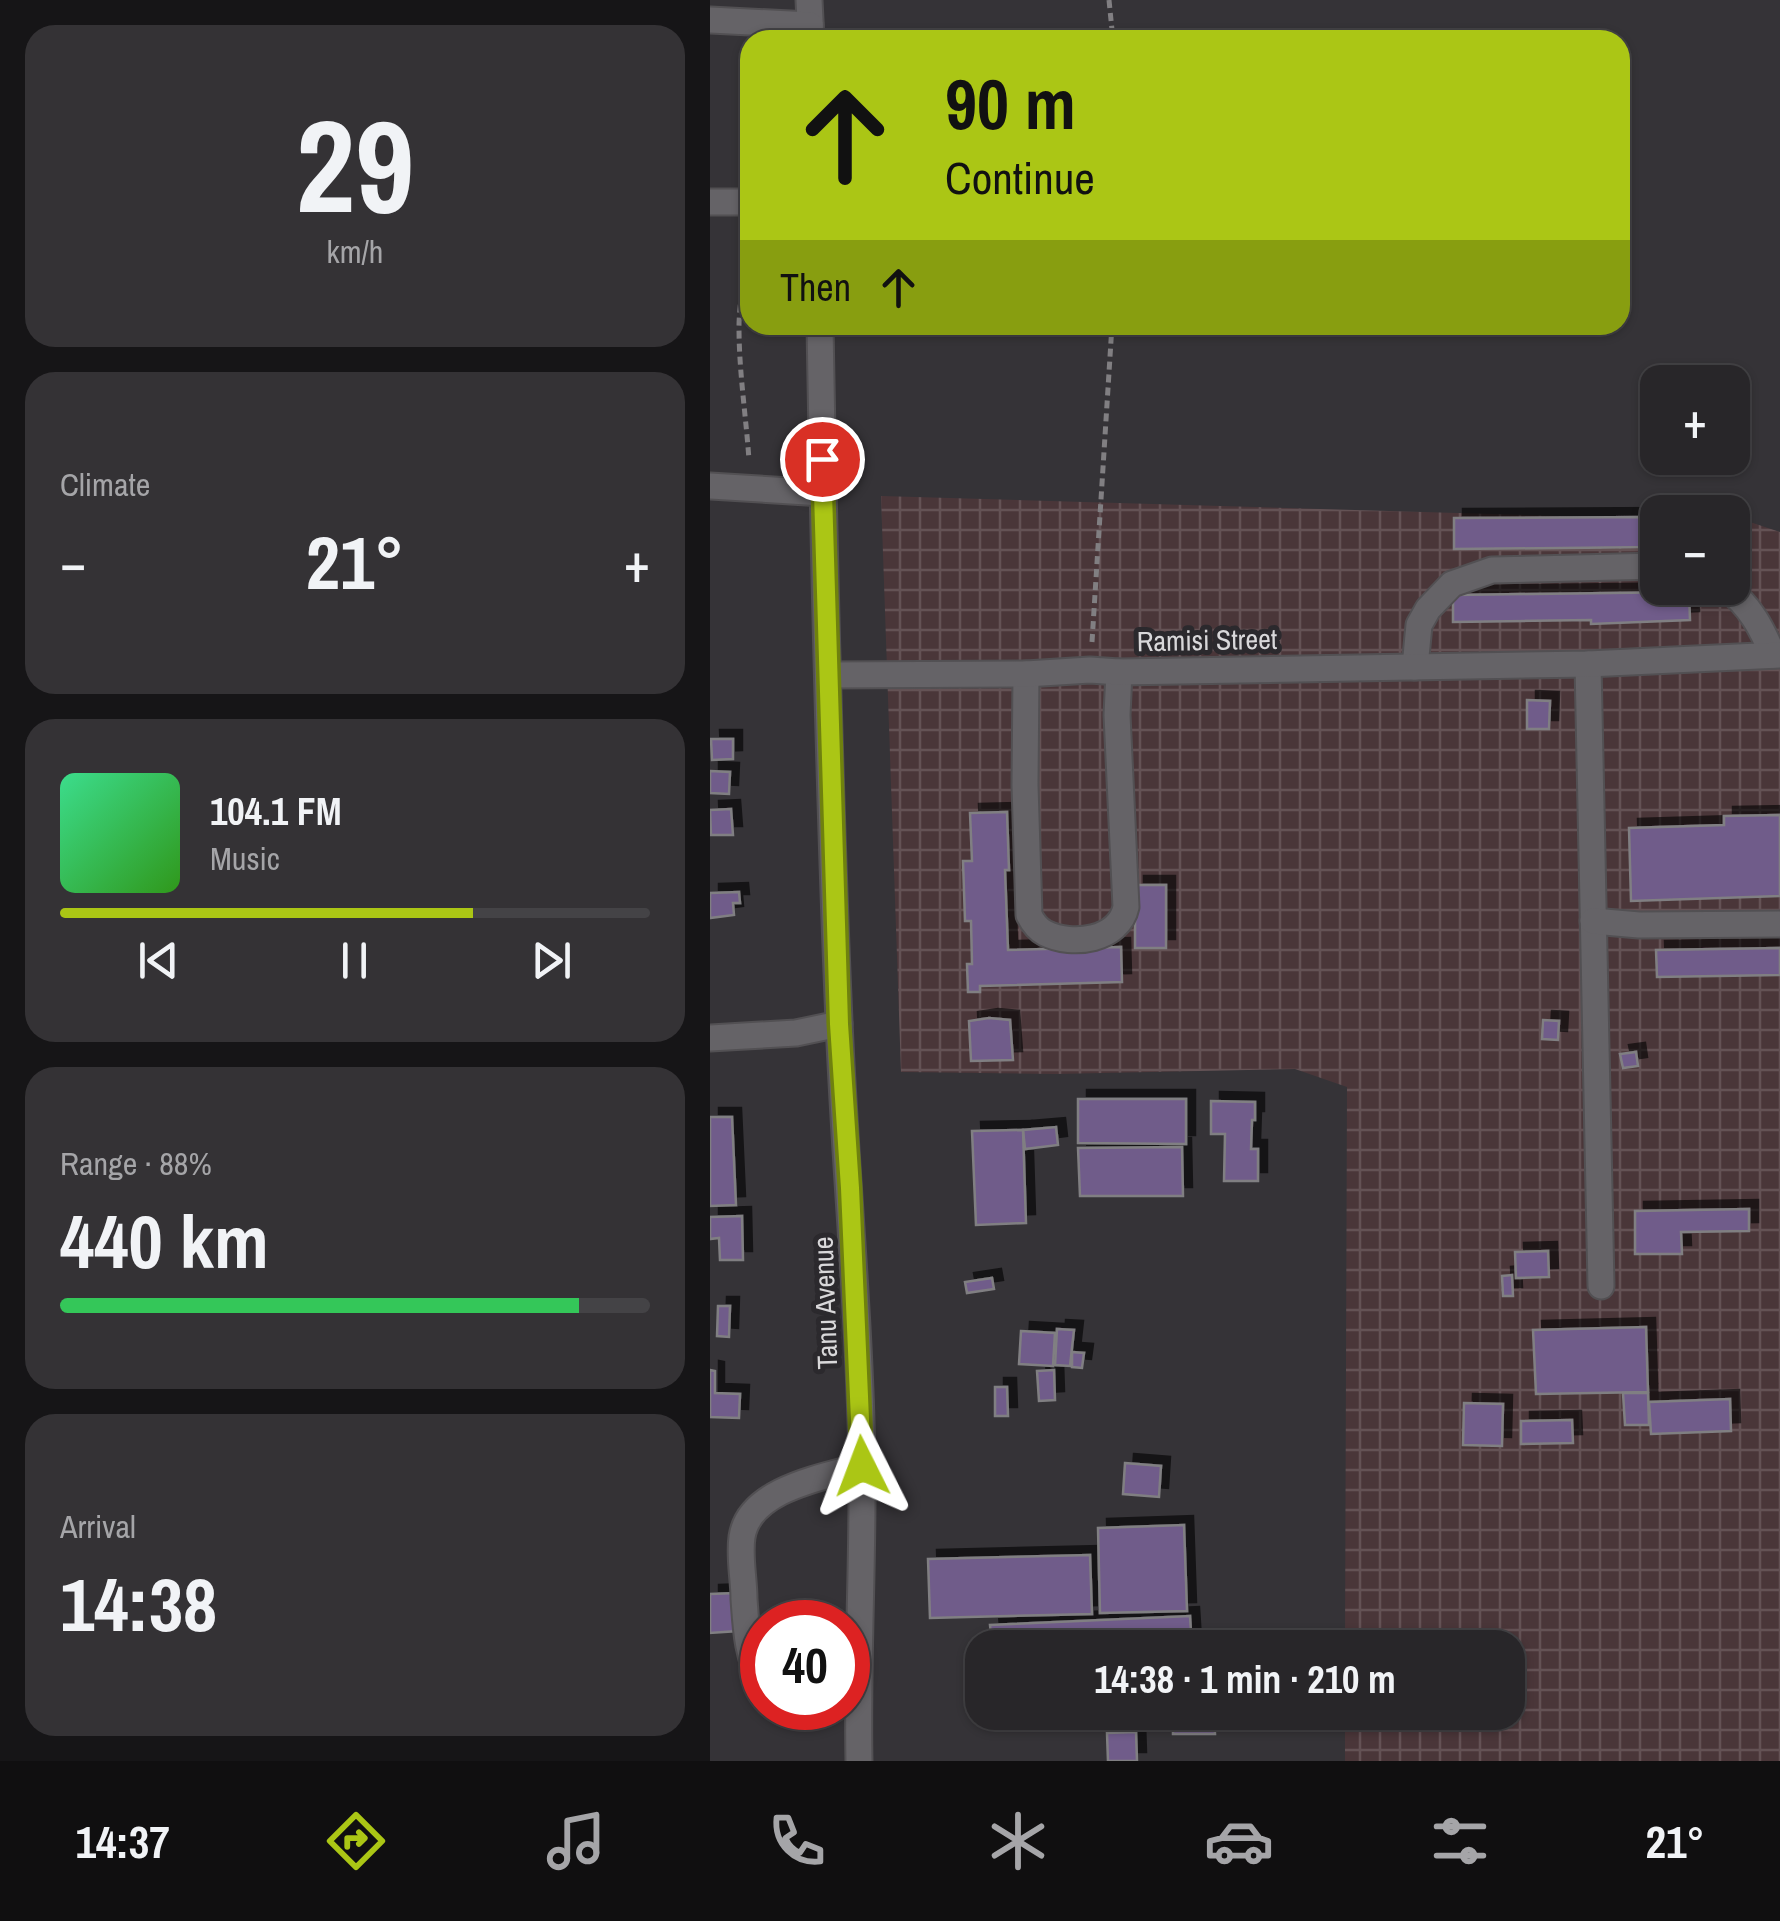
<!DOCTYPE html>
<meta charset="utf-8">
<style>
body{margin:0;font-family:"Archivo Narrow",sans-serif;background:#343235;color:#f1f3f6;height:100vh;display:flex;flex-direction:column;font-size:38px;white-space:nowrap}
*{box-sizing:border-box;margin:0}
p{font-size:32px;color:#a5a5a8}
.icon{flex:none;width:55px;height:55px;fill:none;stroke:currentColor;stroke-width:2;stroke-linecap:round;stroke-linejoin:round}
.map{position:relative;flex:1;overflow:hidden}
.details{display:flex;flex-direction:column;gap:25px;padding:25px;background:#161517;width:710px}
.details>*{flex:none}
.hud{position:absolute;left:30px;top:30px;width:890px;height:305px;border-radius:30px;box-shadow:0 2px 8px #0004,0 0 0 2px #444346;background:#abc615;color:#111;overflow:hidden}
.controls{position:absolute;left:930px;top:365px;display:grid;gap:20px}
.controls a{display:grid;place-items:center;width:110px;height:110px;border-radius:20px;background:#282629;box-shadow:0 2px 8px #0004,0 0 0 2px #444346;font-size:50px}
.speed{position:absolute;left:30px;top:1600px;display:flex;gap:20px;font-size:50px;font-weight:700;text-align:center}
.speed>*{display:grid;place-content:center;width:130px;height:130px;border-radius:50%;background:#282629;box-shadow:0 2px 8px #0004,0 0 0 2px #444346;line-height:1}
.speed .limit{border:15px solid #d22;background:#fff;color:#111}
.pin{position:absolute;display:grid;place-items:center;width:85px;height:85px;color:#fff;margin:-42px;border:5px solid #fff;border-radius:50%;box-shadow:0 2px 10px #0007}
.me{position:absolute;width:110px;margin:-55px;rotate:357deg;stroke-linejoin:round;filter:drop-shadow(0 0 8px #0008)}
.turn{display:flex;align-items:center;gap:35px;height:210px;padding:0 40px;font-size:45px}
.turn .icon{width:130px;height:130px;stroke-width:2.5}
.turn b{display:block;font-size:70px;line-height:85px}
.then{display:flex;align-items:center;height:95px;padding:0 40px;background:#0003;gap:20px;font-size:38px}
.big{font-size:75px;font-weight:700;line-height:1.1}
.details .tile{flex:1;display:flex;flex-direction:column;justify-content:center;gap:15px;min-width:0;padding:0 35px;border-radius:30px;background:#343235}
.details .dial{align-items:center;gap:0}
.dial b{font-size:130px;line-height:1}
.song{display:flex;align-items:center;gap:30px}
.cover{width:120px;height:120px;border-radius:15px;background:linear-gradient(135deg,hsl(150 70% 55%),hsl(110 70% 35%))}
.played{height:10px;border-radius:5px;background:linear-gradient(90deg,#abc615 70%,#444346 70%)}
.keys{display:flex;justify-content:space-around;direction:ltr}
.heat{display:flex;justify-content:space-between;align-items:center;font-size:55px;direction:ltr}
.charge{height:15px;border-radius:8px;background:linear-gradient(90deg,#34c759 88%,#444346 0)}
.trip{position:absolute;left:255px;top:1630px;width:560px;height:100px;border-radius:30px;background:#282629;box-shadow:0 2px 8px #0004,0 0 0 2px #444346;font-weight:700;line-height:100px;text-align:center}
.tabs{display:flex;height:160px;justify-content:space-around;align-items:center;background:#100f10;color:#a5a5a8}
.tabs .icon{width:70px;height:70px}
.tabs .selected{color:#abc615}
.tabs b{font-size:45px;color:#f1f3f6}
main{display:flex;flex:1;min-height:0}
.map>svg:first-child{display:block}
.industrial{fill:url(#industrial-grid)}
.building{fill:#705c8a;stroke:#807f82;stroke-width:2.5;filter:url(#shadow)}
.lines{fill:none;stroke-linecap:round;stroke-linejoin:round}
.minor-casing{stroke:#525053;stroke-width:29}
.path{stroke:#817f82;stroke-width:5;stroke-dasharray:8 5;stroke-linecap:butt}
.minor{stroke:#656367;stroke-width:25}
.route-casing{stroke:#6f810e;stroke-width:25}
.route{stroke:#abc615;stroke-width:18}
.labels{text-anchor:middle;stroke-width:10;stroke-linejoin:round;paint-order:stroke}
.street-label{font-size:28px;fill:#d9d8da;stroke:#2b292d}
</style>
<main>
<section class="details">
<div class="tile dial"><b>29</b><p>km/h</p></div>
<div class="tile"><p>Climate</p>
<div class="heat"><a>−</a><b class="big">21°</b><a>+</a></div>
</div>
<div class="tile">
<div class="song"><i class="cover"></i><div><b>104.1 FM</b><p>Music</p></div></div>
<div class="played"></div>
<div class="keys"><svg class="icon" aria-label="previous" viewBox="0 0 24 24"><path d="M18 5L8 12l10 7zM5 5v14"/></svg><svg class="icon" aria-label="pause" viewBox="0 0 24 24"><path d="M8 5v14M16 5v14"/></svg><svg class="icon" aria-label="next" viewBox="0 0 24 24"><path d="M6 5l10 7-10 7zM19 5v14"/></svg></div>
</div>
<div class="tile"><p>Range · 88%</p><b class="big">440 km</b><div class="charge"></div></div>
<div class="tile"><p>Arrival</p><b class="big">14:38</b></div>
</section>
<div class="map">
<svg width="1070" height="1761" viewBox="0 0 1070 1761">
<defs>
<pattern id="industrial-grid" width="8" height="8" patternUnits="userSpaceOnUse" patternTransform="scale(2.5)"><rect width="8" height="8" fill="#4a3639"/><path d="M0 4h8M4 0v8" fill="none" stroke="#645255"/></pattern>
<filter id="shadow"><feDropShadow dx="9" dy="-9" stdDeviation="0" flood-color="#0009"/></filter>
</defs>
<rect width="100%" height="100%" fill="#353337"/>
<path class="industrial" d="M171 496 947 519 948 588H1022L1023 522H1040L1070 532V1761H635V1713L798 1712V1648L635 1647 637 1087 585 1069 345 1074 191 1072Z"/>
<g class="building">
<path d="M948 517V547L744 549V518Z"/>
<path d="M979 592 980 620 881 624V620L743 622V595Z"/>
<path d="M817 700 840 701 839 729H817Z"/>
<path d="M1 739H23V759L2 760Z"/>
<path d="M0 771 20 772 19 794 0 793Z"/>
<path d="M21 809 23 835H1L0 810Z"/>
<path d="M297 812 299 870H295L298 950 411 947 412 982 270 986V992H258L257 964H262L261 921H255L253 861H262L260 813Z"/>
<path d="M1070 815V896L921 901 919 828 1014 825V816Z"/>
<rect x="425" y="885" width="31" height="63"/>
<path d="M29 892 30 903H23L24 915 0 918V893Z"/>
<path d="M1070 948V975L947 977 946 950Z"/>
<path d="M279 1018 300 1020 303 1060 261 1061 259 1021Z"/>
<path d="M833 1020 849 1021 848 1040 832 1039Z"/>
<path d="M926 1052 928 1066 913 1068 910 1054Z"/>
<path d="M368 1099H476V1144L368 1143Z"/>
<path d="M501 1101 545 1102V1120H542L541 1149H548V1181H514L515 1134H501Z"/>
<path d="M0 1117H22L26 1205 0 1206Z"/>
<path d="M346 1127 348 1145 315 1149 313 1130Z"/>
<path d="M313 1130 316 1223 266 1225 262 1131Z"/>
<path d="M472 1147 473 1196H370L368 1148Z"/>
<path d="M1039 1209V1231L971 1232 972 1254H925V1211Z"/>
<path d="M32 1216 33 1260H10L9 1238 0 1239V1217Z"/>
<path d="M838 1251 839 1277 806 1278 805 1252Z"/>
<path d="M802 1275 803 1296H793L792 1276Z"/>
<path d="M282 1278 284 1289 257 1293 255 1282Z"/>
<path d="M8 1306H20L19 1337 7 1336Z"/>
<path d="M936 1327 938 1392 826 1394 823 1330Z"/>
<path d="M347 1329 364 1330 360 1366 345 1365Z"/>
<path d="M311 1331 345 1333 343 1366 309 1364Z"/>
<path d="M362 1352 374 1353 372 1368 362 1367Z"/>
<path d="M0 1370 5 1371V1393L30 1394 29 1418 0 1417Z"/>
<path d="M344 1370 345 1400 329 1401 327 1371Z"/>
<path d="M285 1387H297L298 1416H285Z"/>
<path d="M913 1393H938L939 1425H915Z"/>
<path d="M1020 1399 1021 1431 941 1434 939 1402Z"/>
<path d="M754 1403 793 1404 792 1446 753 1445Z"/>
<path d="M862 1420 863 1443 811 1444V1421Z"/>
<path d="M415 1463 451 1466 449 1497 413 1494Z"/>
<path d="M474 1525 477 1611 390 1613 388 1528Z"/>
<path d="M380 1555 382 1614 220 1618 218 1559Z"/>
<path d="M26 1593 28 1631 0 1633V1594Z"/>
<path d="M480 1616 482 1648H275L282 1646 280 1625Z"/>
<path d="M463 1712H504L505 1734H463Z"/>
<path d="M426 1732 427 1761H398L397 1733Z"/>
</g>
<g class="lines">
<defs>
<g id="minor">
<path d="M99 0 101 40"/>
<path d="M0 20 100 25"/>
<path d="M0 202H40"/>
<path d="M110 325C114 557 119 789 129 1021 135 1169 150 1317 152 1466 153 1564 147 1663 149 1761"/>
<path d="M0 486 113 493"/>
<path d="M1016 588C1040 605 1052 629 1063 655"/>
<path d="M878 664 891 1286"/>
<path d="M705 667 709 625 718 609 742 584 782 570 948 566"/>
<path d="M316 674 315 785 319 915C323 923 327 929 335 933 363 947 409 940 416 907L407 715 409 672"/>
<path d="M118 675 316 674 380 670 409 672 878 664 1070 655"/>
<path d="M883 921 929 925 1070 924"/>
<path d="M0 1038 86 1033 129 1024"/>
<path d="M52 1681C37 1658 36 1626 34 1599 34 1579 29 1557 32 1537 39 1489 114 1477 152 1466"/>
</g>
</defs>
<use href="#minor" class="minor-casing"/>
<g class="path">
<path d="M399 0 403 40"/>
<path d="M33 227C39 262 29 294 29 328 29 372 36 416 39 460"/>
<path d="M382 642 402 325"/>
</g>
<use href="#minor" class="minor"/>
</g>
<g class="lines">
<defs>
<path id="route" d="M112 459 129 1024 140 1188 152 1466"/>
</defs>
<use href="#route" class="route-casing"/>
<use href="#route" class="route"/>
</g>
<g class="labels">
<g class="street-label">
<text transform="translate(497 640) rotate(-1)" y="10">Ramisi Street</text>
<text transform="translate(115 1303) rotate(-92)" y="10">Tanu Avenue</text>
</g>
</g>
</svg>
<div class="controls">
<a>+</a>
<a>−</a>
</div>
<div class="speed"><div class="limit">40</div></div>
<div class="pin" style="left:112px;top:459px;background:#d93025"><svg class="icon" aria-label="arrive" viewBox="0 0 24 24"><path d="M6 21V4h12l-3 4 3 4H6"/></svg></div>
<svg class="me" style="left:152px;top:1466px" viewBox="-20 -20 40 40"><path d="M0-17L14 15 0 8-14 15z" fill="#abc615" stroke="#fff" stroke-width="4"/></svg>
<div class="trip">14:38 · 1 min · 210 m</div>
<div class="hud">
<div class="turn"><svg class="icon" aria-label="ahead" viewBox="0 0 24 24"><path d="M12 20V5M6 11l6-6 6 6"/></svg><div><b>90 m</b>Continue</div></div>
<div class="then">Then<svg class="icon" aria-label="ahead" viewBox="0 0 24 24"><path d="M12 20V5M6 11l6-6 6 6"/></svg></div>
</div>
</div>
</main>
<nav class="tabs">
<b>14:37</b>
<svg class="icon selected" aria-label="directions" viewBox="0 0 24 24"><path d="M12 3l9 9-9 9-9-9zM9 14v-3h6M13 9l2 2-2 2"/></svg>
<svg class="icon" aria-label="music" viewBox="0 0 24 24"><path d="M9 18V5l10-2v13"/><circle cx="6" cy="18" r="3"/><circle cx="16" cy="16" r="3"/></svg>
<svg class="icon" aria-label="phone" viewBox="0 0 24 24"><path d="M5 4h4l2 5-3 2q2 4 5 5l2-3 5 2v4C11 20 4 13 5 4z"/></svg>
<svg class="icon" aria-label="climate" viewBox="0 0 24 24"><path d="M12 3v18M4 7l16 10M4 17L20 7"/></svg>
<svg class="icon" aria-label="car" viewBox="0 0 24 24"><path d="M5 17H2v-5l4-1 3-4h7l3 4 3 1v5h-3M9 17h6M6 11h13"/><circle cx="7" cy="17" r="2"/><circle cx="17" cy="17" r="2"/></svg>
<svg class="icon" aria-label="filters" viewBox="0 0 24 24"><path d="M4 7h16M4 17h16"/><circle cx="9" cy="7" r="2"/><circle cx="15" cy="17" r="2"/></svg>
<b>21°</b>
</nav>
